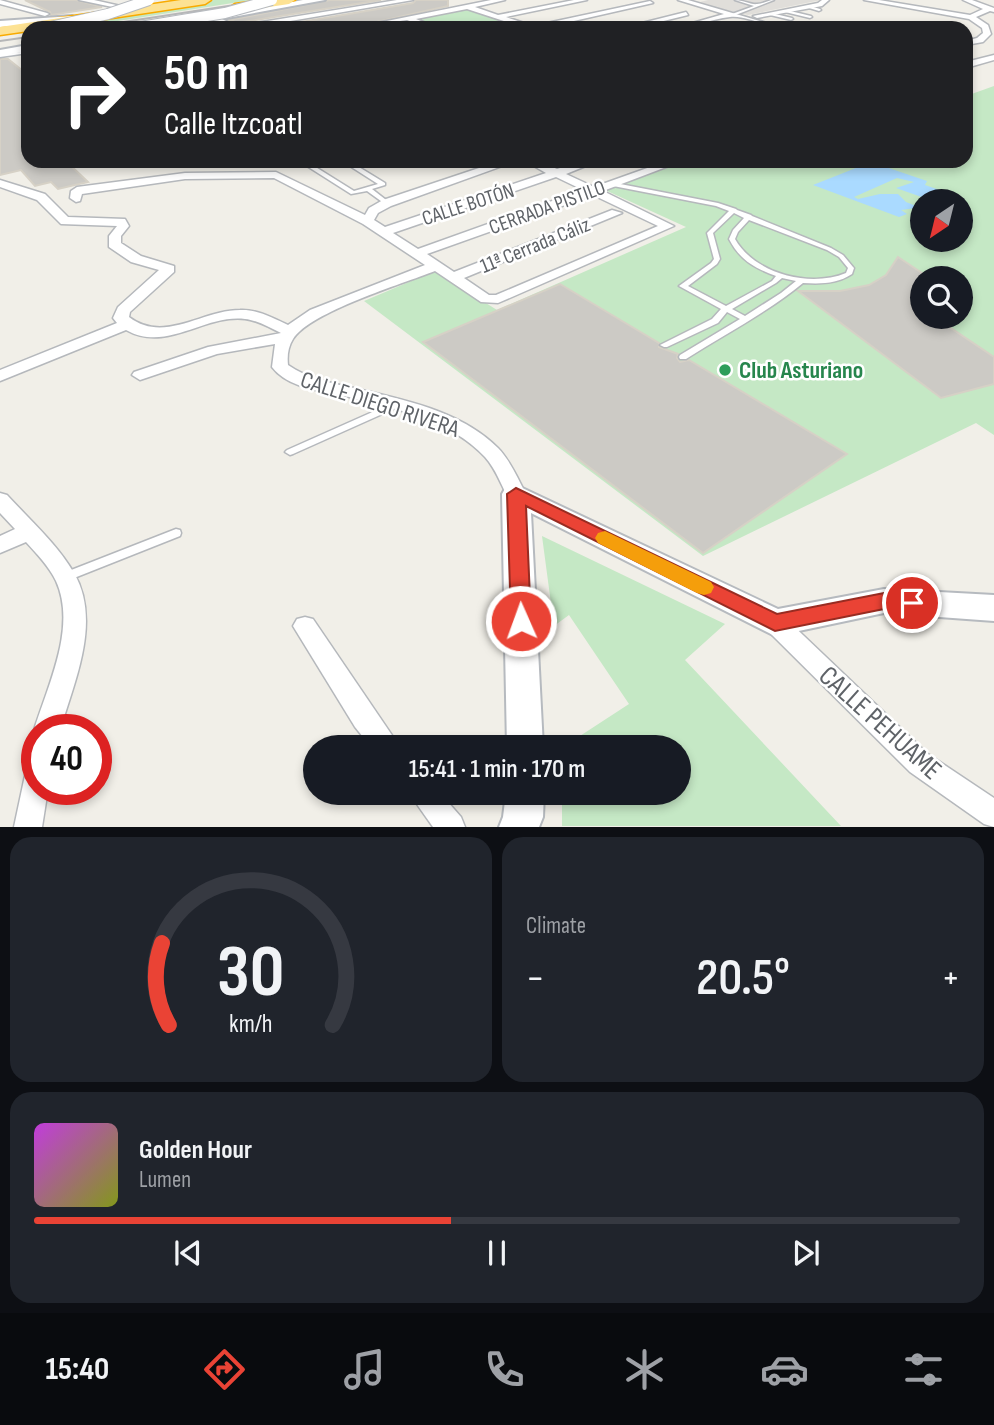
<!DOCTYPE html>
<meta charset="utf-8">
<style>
body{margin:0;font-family:"Sofia Sans Condensed",sans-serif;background:#20242c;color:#f1f3f6;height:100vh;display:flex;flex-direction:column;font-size:26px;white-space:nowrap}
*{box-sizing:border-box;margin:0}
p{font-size:23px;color:#9ea1a6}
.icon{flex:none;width:38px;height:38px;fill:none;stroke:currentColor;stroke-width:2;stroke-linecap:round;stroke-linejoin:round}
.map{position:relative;height:827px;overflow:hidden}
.details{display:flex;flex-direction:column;gap:10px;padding:10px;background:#0d0f14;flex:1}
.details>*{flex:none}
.guide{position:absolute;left:21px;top:21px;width:952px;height:147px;border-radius:21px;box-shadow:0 4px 10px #0003;background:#202124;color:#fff;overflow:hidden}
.needle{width:46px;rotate:215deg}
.fabs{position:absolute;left:910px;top:189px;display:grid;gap:14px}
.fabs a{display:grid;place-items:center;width:63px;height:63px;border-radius:50%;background:#171b24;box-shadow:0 4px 10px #0003;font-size:35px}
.speed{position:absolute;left:21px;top:714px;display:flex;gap:14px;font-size:35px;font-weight:700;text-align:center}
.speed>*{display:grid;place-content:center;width:91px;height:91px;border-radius:50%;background:#171b24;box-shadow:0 4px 10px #0003;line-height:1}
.speed .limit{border:10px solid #d22;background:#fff;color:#111}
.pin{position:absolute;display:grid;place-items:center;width:60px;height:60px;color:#fff;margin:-30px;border:4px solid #fff;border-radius:50%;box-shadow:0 2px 7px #0007}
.me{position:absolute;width:77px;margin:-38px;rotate:358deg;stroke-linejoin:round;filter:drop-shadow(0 0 5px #0008)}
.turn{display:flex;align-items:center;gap:24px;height:147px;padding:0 28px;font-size:32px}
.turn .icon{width:91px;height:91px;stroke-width:2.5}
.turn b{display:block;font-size:49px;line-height:60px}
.big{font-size:52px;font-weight:600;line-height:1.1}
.details .card{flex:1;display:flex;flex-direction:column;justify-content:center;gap:10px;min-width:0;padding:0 24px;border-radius:21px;background:#20242c}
.details .dial{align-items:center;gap:0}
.dial svg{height:182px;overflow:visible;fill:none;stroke:#363941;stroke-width:7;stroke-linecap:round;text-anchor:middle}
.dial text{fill:#f1f3f6;stroke:none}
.song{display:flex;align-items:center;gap:21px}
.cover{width:84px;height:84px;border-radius:10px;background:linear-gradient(135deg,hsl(290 70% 55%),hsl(70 70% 35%))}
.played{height:7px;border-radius:4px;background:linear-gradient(90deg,#ea4335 45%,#363941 45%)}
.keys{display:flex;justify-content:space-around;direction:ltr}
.heat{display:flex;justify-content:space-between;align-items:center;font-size:38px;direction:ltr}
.details .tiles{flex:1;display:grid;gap:10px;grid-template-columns:1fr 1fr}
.card:last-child{grid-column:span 2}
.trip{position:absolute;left:303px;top:735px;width:388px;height:70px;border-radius:35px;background:#171b24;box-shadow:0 4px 10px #0003;font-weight:600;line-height:70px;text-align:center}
.tabs{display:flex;height:112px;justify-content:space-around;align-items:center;background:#090b0e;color:#9ea1a6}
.tabs .icon{width:49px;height:49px}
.tabs .selected{color:#ea4335}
.tabs b{font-size:32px;color:#f1f3f6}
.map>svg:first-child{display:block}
.industrial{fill:#e0deda}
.green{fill:#c5e8c5;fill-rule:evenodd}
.water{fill:#aadaff}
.building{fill:#cccac5;stroke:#d6d1c6;stroke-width:2}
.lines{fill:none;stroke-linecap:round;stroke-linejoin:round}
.lane-casing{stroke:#b5b8bc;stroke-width:3}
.street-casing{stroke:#b5b8bc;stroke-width:3}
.secondary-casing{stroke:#b6babf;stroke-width:4}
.highway-casing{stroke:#f9ab00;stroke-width:3}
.lane{fill:#fff;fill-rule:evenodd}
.street{fill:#fff;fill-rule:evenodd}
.secondary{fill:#fff;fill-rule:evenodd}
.highway{fill:#fde293;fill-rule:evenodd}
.tram{stroke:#b6b7b8;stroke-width:2}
.secondary-bridge-casing{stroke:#b6babf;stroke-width:12;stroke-linecap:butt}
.secondary-bridge{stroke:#fff;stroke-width:10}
.route{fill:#ea4335;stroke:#982c22;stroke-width:2}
.slow{fill:#f59e0b}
.leisure-dot{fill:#2e9e5b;stroke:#fff;stroke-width:2.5}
.labels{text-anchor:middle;stroke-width:5;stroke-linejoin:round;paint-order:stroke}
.far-street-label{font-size:21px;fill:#5f6368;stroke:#fff}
.leisure-label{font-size:24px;font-weight:bold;fill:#27864d;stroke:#fff;text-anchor:start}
.street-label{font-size:24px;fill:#5f6368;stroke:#fff}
.near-street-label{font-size:28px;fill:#5f6368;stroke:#fff}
</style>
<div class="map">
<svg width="994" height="827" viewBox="0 0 994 827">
<rect width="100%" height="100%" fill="#f1efe8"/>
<path class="industrial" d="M708 0H821L748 15 696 3Z"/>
<g class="green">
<path d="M214 0H252L73 28H31H67L96 23 91 20Z"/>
<path d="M464 8 527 28H438L411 18Z"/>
<path d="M994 86V435L976 423 703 556 364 301 435 271 497 310 686 227 605 190 687 161H966V96ZM922 201H961V240H922ZM922 278H961V317H922Z"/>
<path d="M542 536 725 624 685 660 841 826H562V793H679V747H563L629 704 569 615 554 626Z"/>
</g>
<path class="water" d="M871 162 927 181 925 185 948 193 930 200 896 188 914 182 897 178 854 197 858 199 880 194H898L906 202 916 206V208L901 210 907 214 899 217 813 185Z"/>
<g class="building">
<path d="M25 0H76L102 7 51 15 50 12Z"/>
<path d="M330 0H381L237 23 230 20Z"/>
<path d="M416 0H448V6L350 28H266L413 3Z"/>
<path d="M0 59H8L28 75V161H46L50 165 67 162 88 182 58 189 51 182 35 186 21 170 0 175Z"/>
<path d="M898 257 922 273V317H964L948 326 994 357V384L941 398 798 291H840L869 285 886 275Z"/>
<path d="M560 284 659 343V347L678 354 677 358 680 362 689 360 847 454 703 553 423 342Z"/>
</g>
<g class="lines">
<defs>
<g id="lane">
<path d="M735 0C743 0 751 5 757 4 763 4 768 0 774 0L733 16 732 14 754 6Z"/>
<path d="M810 6 820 9 821 10 819 11 809 8Z"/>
<path d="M786 10 811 16 812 17 810 18 785 12Z"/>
<path d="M771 13 792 18 793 19 791 20 770 15Z"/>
<path d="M28 51V53L0 57V55Z"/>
<path d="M219 161H231C228 164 222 164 219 161Z"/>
<path d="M299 161H306L354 191 378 184 342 161H349L385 183V185L372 189 390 203 385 204 367 191 351 194Z"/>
<path d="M610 182 718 203 736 209 737 210 751 215 752 216 831 248 843 255 853 267 854 268 852 274C837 284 821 284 803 283 768 312 725 334 686 359H680L679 357 680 355 740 319 727 312 718 323 667 347H664L660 345 712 319 721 309 679 286 711 263 714 259 707 233 729 211 716 206 608 185 607 184ZM734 213 744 218 733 230 729 239C740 260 754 268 776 276L772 281 726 306 688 286 717 264 720 259 713 233ZM749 220 827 250 839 257 848 268 846 273C810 288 755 274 735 239L738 232ZM782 278 796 281 781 293 745 316 732 309 776 283Z"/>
<path d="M395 402 399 405 398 407 293 454 290 455 285 452 287 450Z"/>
<path d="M176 529 180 530 181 533 180 536 69 580 65 581 61 580 60 577 61 574Z"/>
</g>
<g id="street">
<path d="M0 0 47 13 49 14 45 16 0 4Z"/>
<path d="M79 0H94L125 7 122 9Z"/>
<path d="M397 0H413L250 28H231L190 14 194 12 213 15 237 26Z"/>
<path d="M491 0H505L475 7 498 15 574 0H587L506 17 533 26 650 1 653 3 543 28H525L467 9 416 19 438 28H427L407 20 352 28Z"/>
<path d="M678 0H688L784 28C766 28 747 15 730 17 711 19 694 28 675 28L724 14Z"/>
<path d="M822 0H829L822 6 757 18 753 16 818 3Z"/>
<path d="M864 0H879L970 15 983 9 963 0H972L994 8V12L990 11 976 17 988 25 991 34 983 42 966 45V41L977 38 983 33 982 28 969 19Z"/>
<path d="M686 12 688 15 635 28H622Z"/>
<path d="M994 55V60L966 68V62Z"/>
<path d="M500 161H516L391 206 378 213 374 220 385 227 546 173 525 161H539L557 169 582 161H598L566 174 594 187 667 161H682L603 191 674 226 498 303 481 302 435 271C402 284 310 312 293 339 288 347 287 356 288 365 308 379 331 383 354 388 403 400 460 410 498 448 510 460 518 479 526 494L523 499H509C501 485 496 469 485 457 450 419 393 408 345 396 321 391 288 388 272 367L275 344 217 354 140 380 132 375 134 372 208 347 281 333C270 328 257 320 245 319 204 314 167 353 126 330L0 381V370L117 323 113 318 118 307 159 270 131 262 109 247V236L117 226 61 224 37 200 0 187V180L45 194 68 217 125 219 129 226 121 236V243L141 256 174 266V272L130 312 129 317C164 344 202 310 240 310 257 309 273 318 288 325L310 310 425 265 363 224 274 178 185 179 82 194 80 201 76 202 70 198 71 191 77 187 185 173 276 172 365 215 369 208 383 200ZM556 177 583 190 418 249 393 233ZM593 195 658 226 496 295H489L464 278 622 213 612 210 454 272 427 254Z"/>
<path d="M0 493 7 495C30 520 57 544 74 573 102 621 74 682 60 730H37V736L34 730C48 685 77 627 56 581 49 566 36 553 26 542L0 553V536L15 529 0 513Z"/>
<path d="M775 614 783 616 928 754 994 798V827L984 824 910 772 767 630 764 623 767 616Z"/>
<path d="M305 617 313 619 400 747H371L355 727 293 626 297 619Z"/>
<path d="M37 762V789H48L42 827H14L27 766Z"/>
<path d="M409 793H440L461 817 465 827H433Z"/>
</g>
<g id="secondary">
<path d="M303 0H325L216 20 211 17Z"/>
<path d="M72 16 77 19 76 21 0 27V21Z"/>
<path d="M28 45V51L0 56V50Z"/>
<path d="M516 485 778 609 884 589 994 595V621L884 613 775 636 531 513 543 747H507L502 494 506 487Z"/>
<path d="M506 793H544L543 817 539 827H499L503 817Z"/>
</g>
<g id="highway">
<path d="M181 0H211L205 4 46 28H28V31L0 35V27Z"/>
<path d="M264 0H295L289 4 235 12 229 8 235 4Z"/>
</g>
</defs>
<use href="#lane" class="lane-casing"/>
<use href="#street" class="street-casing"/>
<use href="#secondary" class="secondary-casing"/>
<use href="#highway" class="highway-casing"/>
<use href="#lane" class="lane"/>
<use href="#street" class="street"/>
<use href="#secondary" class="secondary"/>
<use href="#highway" class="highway"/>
<g class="tram">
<path d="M84 28 268 0"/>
<path d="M0 41 28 37"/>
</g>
<defs>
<g id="secondary-bridge">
<path d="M46 28 108 14 149 0"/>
<path d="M134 28 225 13 272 0"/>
</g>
</defs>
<use href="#secondary-bridge" class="secondary-bridge-casing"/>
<use href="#secondary-bridge" class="secondary-bridge"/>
</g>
<path class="route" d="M516 488 777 614 884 593 919 597 922 603 919 608 912 611 884 609 775 631 526 506 531 621 528 627 521 629 514 627 511 621 507 494Z"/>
<path class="slow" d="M605 531 711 582 714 587 711 593 704 595 697 593 598 543 595 538 598 533Z"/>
<circle class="leisure-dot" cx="725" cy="370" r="7"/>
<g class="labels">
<g class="far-street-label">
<text transform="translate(468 204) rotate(-18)" y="7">CALLE BOTÓN</text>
<text transform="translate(547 207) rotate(-20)" y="7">CERRADA PISTILO</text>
<text transform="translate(535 245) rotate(-22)" y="7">11ª Cerrada Cáliz</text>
</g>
<g class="leisure-label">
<text x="739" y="378">Club Asturiano</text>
</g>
<g class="street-label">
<text transform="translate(380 404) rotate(18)" y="8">CALLE DIEGO RIVERA</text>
</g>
<g class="near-street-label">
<text transform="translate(881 722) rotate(42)" y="10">CALLE PEHUAME</text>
</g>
</g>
</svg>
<div class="fabs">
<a><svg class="needle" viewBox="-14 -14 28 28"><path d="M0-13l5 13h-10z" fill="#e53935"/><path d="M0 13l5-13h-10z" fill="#9ea1a6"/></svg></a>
<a><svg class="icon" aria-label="search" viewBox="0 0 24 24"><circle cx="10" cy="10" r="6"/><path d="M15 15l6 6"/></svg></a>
</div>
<div class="speed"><div class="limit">40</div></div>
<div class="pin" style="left:912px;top:603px;background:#d93025"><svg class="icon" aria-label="arrive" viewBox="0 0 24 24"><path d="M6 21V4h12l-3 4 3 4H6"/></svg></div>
<svg class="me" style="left:521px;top:621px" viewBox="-20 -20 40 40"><circle r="17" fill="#ea4335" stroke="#fff" stroke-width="3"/><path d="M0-11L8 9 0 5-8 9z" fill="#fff"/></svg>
<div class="trip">15:41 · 1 min · 170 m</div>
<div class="guide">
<div class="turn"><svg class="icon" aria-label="right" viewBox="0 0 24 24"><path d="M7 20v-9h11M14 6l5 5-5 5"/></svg><div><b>50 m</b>Calle Itzcoatl</div></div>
</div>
</div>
<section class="details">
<div class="tiles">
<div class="card dial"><svg viewBox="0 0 100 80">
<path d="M14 69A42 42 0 1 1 86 69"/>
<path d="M14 69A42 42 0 0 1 11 33" stroke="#ea4335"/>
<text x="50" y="56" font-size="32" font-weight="700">30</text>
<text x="50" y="72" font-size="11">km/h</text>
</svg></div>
<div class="card"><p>Climate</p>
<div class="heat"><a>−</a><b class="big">20.5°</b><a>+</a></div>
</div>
<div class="card">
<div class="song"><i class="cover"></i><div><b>Golden Hour</b><p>Lumen</p></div></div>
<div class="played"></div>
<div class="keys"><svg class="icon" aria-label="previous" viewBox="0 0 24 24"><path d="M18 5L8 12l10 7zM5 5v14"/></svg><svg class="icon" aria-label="pause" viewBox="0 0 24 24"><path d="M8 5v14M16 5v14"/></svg><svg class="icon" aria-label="next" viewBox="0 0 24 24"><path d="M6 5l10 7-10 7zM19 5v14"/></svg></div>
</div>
</div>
</section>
<nav class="tabs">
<b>15:40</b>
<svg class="icon selected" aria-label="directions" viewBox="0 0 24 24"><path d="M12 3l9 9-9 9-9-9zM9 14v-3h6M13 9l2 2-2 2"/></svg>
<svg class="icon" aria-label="music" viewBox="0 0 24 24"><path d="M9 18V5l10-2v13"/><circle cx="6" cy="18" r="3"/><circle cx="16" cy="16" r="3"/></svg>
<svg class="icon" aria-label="phone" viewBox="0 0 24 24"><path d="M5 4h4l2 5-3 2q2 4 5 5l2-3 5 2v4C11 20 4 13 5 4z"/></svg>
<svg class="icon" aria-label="climate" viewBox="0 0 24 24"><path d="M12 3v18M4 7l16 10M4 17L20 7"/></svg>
<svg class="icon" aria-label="car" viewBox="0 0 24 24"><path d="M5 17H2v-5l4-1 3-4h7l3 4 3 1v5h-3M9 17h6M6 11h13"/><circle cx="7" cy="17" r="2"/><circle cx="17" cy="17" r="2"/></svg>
<svg class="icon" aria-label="filters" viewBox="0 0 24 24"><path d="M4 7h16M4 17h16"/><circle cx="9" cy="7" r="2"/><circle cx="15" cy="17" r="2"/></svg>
</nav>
